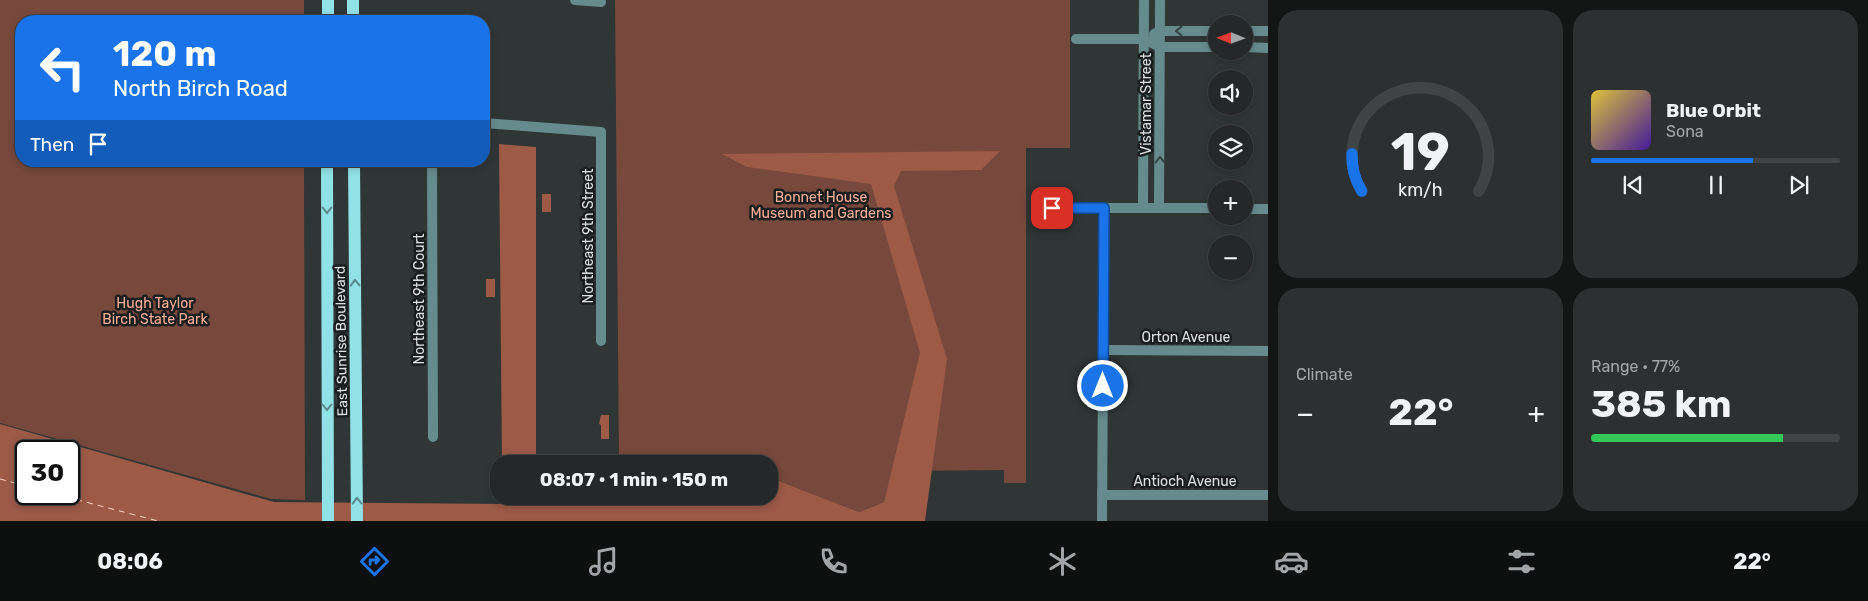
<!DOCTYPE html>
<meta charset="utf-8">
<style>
body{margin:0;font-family:Rubik,sans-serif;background:#2c3030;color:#f1f3f6;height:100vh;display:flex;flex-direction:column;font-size:19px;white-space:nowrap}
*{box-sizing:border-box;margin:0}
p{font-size:16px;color:#a3a6a8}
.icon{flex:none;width:28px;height:28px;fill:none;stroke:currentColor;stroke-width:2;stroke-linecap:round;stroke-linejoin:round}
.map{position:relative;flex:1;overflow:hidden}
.panel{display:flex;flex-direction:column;gap:10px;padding:10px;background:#141616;width:600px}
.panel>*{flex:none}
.top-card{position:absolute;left:15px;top:15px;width:475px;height:152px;border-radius:20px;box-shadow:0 2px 8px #0003,0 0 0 1px #414445;background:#1a73e8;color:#fff;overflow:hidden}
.needle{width:32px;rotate:271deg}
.fabs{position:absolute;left:1208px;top:15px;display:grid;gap:10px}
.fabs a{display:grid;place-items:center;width:45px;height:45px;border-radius:50%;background:#242828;box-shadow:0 2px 8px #0003,0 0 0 1px #414445;font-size:25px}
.speed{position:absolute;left:15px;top:440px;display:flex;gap:10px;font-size:25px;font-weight:700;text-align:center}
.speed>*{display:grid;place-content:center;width:65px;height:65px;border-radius:50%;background:#242828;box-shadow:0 2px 8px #0003,0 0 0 1px #414445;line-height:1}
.speed .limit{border:2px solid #111;border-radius:8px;background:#fff;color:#111}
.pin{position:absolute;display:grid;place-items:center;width:42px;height:42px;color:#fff;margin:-21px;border-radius:10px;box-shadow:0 2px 8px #0006}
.me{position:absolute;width:55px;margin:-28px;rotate:0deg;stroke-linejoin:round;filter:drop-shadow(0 0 4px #0008)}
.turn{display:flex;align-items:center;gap:18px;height:105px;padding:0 15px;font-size:22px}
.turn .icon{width:65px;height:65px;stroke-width:2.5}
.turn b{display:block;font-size:35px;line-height:42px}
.then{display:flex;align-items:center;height:48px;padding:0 15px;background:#0003;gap:10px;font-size:19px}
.big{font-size:38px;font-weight:700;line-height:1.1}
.panel .tile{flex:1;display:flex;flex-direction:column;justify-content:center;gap:8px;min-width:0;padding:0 18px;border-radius:20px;background:#2c3030}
.panel .dial{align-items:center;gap:0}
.dial svg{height:130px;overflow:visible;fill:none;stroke:#414445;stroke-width:7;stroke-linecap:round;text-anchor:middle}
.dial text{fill:#f1f3f6;stroke:none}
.song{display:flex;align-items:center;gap:15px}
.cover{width:60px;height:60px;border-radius:8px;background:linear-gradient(135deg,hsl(50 70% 55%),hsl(260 70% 35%))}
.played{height:5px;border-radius:2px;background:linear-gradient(90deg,#1a73e8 65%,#414445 65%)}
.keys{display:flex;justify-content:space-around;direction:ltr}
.heat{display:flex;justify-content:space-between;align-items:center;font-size:28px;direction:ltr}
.charge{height:8px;border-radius:4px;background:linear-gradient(90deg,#34c759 77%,#414445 0)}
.panel .tiles{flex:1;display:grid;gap:10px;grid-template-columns:repeat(2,1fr)}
.trip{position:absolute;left:490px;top:455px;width:288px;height:50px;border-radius:20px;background:#242828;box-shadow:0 2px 8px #0003,0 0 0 1px #414445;font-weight:700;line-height:50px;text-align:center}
.dock{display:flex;height:80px;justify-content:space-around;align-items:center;background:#0e1010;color:#a3a6a8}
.dock .icon{width:35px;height:35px}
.dock .current{color:#1a73e8}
.dock b{font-size:22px;color:#f1f3f6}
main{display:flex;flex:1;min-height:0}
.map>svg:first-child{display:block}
.green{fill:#76493c}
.water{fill:#9c5a47;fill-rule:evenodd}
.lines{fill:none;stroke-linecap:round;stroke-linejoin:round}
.ferry{stroke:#fdd4c8;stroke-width:1;stroke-dasharray:6 5;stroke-linecap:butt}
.minor{stroke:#668b8d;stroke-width:10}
.major{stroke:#91e2e6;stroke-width:12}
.oneway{stroke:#354444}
.oneway2{stroke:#5b898c}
.route-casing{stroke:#114b97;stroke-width:12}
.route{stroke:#1a73e8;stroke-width:9}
.labels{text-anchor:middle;stroke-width:5;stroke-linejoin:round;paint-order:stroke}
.street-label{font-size:14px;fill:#dde0e1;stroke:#1a1d1d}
.park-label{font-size:14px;fill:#feaf98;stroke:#1a1d1d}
</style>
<main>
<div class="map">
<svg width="1268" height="521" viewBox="0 0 1268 521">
<rect width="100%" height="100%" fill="#303636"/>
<g class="green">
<path d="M0 0H304V21H21V161H304L305 500 271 499 0 423Z"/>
<path d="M615 0H1070V148H1026V483H1004V470L892 471 884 502 859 512 769 477V464H619Z"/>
</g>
<g class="water">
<path d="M499 144 536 147V464H502Z"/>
<path d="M1000 151 981 170 901 171 894 186 947 359 925 521H0V424L274 502 502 504 503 496H769V477L859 512 884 502 920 353 871 184 747 167 722 154ZM26 451H69V494H26Z"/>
<rect x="542" y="194" width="9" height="18"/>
<rect x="486" y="279" width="9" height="18"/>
<path d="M601 415H609V439H601V425L599 424Z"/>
</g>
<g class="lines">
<g class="ferry">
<path d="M0 479 26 486"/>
<path d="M55 494 158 521"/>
</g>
<g class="minor">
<path d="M575 0 601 2"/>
<path d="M1244 31H1268"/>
<path d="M1154 34 1160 31H1216"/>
<path d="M1076 39H1144L1160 47H1216"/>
<path d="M1244 47 1268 48"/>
<path d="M484 123 601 132V341"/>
<path d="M432 161 433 437"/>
<path d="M1042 208H1216"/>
<path d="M1143 208 1144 0"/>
<path d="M1159 208 1160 0"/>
<path d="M1244 209H1268"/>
<path d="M1103 350 1268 351"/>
<path d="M1102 495H1268"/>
<path d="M1102 521 1104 208"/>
</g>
<g class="major">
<path d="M328 21V0"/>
<path d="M353 21V0"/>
<path d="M327 161 328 521"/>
<path d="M354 161 357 521"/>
</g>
</g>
<defs><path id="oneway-chevron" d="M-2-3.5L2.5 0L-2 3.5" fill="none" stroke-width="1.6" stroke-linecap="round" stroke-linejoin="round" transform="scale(1.25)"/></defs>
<g class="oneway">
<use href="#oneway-chevron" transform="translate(1179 31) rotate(-180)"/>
<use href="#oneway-chevron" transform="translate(1160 160) rotate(-90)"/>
</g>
<g class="oneway2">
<use href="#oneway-chevron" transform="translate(327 210) rotate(90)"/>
<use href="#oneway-chevron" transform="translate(355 283) rotate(-91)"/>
<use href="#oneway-chevron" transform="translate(327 407) rotate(90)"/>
<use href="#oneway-chevron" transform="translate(357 501) rotate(-91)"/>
</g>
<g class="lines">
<defs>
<path id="route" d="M1052 208H1104L1103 386"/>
</defs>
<use href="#route" class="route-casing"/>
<use href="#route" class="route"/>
</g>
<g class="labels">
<g class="street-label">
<text transform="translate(1146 104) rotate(-90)" y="5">Vistamar Street</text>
<text transform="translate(588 236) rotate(-90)" y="5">Northeast 9th Street</text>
<text transform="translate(419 299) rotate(-90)" y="5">Northeast 9th Court</text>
<text x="1186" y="342">Orton Avenue</text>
<text transform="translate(341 341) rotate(-91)" y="5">East Sunrise Boulevard</text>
<text x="1185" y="486">Antioch Avenue</text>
</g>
<g class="park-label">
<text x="821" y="202">Bonnet House<tspan x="821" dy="16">Museum and Gardens</tspan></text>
<text x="155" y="308">Hugh Taylor<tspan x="155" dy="16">Birch State Park</tspan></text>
</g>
</g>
</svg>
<div class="fabs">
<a><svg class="needle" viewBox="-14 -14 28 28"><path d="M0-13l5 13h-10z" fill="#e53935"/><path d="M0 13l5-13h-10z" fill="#a3a6a8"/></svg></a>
<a><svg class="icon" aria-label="sound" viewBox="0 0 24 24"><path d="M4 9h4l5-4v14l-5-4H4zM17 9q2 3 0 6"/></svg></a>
<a><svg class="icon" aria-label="layers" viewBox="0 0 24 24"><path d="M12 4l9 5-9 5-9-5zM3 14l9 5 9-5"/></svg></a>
<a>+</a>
<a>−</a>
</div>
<div class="speed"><div class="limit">30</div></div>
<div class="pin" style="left:1052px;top:208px;background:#d93025"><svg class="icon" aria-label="arrive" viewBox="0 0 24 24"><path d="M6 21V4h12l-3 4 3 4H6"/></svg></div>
<svg class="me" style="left:1103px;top:386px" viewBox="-20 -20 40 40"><circle r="17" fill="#1a73e8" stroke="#fff" stroke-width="3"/><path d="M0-11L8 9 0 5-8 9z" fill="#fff"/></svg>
<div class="trip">08:07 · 1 min · 150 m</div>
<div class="top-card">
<div class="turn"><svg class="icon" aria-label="left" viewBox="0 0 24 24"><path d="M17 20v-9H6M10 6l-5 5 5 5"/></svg><div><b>120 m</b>North Birch Road</div></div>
<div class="then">Then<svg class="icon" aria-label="arrive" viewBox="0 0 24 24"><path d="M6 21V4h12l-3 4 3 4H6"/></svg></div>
</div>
</div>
<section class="panel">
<div class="tiles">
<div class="tile dial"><svg viewBox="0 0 100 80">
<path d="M14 69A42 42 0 1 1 86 69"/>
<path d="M14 69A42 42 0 0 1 8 46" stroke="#1a73e8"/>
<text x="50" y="56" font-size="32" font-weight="700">19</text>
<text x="50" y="72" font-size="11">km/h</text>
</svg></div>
<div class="tile">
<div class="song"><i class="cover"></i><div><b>Blue Orbit</b><p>Sona</p></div></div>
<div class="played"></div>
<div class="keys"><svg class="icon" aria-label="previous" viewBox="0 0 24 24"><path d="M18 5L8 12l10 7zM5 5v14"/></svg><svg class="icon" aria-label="pause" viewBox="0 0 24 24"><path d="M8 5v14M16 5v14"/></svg><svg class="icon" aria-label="next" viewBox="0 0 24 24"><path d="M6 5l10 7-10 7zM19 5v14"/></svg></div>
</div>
<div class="tile"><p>Climate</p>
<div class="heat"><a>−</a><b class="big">22°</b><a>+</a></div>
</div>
<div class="tile"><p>Range · 77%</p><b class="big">385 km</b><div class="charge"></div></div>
</div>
</section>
</main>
<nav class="dock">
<b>08:06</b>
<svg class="icon current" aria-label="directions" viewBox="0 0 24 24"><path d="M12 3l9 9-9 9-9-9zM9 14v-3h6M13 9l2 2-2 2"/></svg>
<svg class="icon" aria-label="music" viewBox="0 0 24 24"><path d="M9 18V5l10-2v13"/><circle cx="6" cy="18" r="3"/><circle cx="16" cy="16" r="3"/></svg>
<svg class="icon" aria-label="phone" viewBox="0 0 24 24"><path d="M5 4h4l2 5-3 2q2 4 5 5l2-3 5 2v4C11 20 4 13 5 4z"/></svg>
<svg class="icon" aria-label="climate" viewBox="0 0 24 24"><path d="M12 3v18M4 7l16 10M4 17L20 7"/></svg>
<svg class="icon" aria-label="car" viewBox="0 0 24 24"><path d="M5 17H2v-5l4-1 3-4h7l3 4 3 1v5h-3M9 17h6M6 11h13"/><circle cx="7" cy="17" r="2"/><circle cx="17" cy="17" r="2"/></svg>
<svg class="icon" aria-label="filters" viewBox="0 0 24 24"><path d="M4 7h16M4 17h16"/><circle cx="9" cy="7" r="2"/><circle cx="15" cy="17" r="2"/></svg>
<b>22°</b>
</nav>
